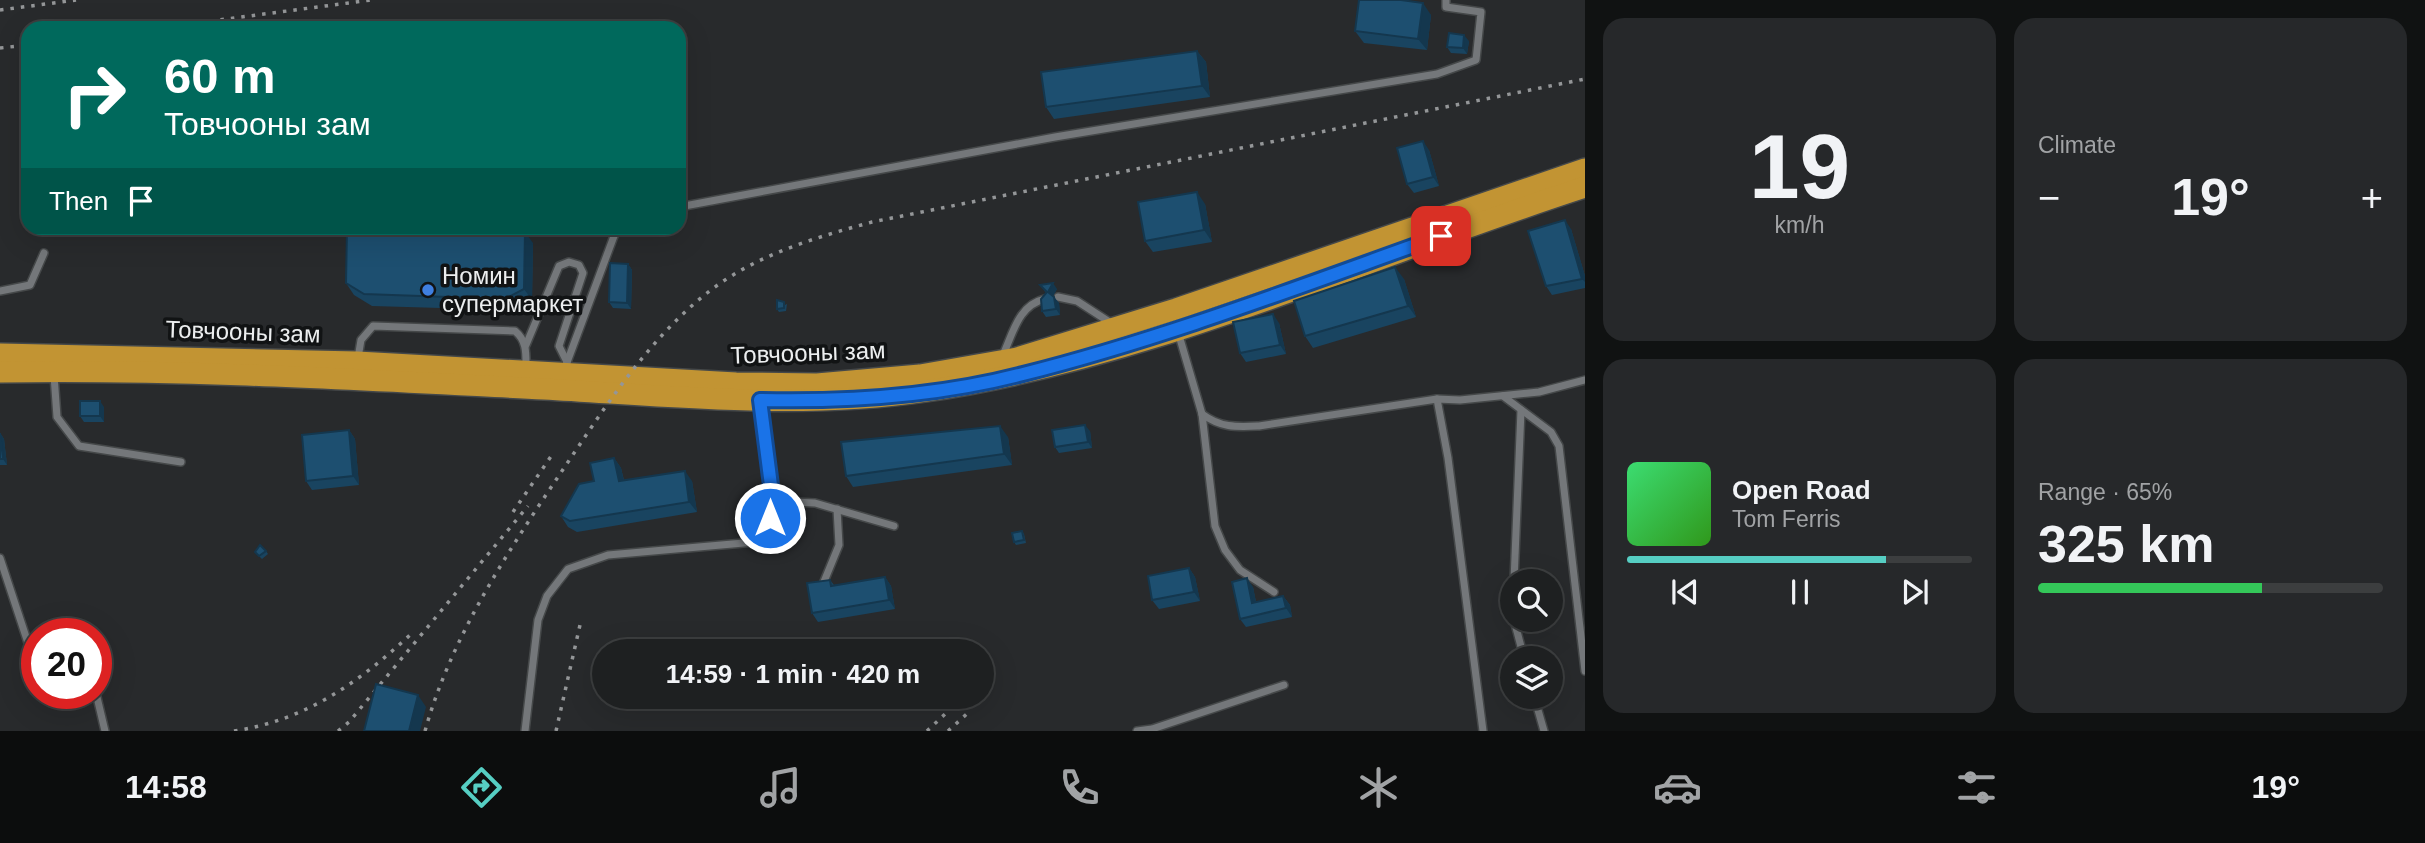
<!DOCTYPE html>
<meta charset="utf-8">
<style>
body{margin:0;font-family:Helvetica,sans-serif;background:#26282a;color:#f1f3f6;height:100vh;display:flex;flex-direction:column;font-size:26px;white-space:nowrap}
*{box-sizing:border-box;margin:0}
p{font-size:23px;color:#a1a3a5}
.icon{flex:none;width:38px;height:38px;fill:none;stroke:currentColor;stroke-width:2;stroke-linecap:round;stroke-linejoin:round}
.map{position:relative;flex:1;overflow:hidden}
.sheet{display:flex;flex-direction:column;gap:18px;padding:18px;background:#101212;width:840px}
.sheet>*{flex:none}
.top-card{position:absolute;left:21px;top:21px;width:665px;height:214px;border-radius:21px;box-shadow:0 7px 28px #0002,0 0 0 2px #3c3e3f;background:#00695c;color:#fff;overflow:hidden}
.tools{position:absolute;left:1500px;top:569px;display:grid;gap:14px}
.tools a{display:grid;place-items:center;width:63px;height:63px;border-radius:50%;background:#1e2021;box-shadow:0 7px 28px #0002,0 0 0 2px #3c3e3f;font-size:35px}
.speed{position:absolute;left:21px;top:618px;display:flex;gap:14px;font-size:35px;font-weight:700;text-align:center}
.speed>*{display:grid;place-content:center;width:91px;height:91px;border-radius:50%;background:#1e2021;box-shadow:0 7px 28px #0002,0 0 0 2px #3c3e3f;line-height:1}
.speed .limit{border:10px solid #d22;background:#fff;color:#111}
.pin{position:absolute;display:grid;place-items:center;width:60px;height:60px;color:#fff;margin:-30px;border-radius:14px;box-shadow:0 4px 10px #0006}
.me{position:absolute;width:77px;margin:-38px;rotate:0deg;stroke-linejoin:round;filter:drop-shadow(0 0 5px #0008)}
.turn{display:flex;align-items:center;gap:24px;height:147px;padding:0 28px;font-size:32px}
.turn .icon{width:91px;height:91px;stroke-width:2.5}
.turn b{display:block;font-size:49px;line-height:60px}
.then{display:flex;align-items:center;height:66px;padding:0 28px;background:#0003;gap:14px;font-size:26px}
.big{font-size:52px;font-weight:600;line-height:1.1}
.sheet .tile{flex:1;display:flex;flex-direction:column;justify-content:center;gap:10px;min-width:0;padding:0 24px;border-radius:21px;background:#26282a}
.sheet .dial{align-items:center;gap:0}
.dial b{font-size:91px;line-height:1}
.song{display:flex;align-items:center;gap:21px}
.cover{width:84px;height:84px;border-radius:10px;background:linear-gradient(135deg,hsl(140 70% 55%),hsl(110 70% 35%))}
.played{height:7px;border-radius:4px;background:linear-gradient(90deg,#56cec3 75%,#3c3e3f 75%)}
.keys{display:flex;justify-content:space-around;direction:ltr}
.heat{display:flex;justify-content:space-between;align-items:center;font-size:38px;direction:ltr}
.charge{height:10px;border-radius:5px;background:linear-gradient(90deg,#34c759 65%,#3c3e3f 0)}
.sheet .tiles{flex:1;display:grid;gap:18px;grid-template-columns:repeat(2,1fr)}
.trip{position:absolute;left:592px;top:639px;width:402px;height:70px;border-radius:35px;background:#1e2021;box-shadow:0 7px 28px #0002,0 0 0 2px #3c3e3f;font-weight:600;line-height:70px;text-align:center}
.tabs{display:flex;height:112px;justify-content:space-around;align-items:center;background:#0c0d0d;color:#a1a3a5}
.tabs .icon{width:49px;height:49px}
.tabs .selected{color:#56cec3}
.tabs b{font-size:32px;color:#f1f3f6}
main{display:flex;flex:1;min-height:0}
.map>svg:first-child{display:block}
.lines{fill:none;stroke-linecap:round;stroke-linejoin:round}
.lane-casing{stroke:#454849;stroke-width:10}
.highway-casing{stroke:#454849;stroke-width:24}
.lane{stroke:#74777a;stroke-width:7}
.highway{stroke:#c29433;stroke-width:21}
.rail{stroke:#949698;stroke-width:3.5;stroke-dasharray:3.5 7;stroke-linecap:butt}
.wall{fill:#194460}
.shaded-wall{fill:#14374e}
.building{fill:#1d4f70;stroke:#14374e;stroke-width:2}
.route-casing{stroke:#114b97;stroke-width:18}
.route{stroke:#1a73e8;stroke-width:12}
.shop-dot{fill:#3f7fe0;stroke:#111314;stroke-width:2.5}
.labels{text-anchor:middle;stroke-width:7;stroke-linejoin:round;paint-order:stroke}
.poi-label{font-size:24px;fill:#eceeef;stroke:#111314;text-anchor:start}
.street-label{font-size:24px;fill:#eceeef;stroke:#111314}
</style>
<main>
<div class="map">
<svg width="1585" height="731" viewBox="0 0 1585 731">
<rect width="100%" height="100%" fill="#282a2c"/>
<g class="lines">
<defs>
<g id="lane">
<path d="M679 207 1055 137 1437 74 1476 60 1481 12 1446 7V0"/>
<path d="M0 291 30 285 44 253"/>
<path d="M1058 297 1077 301 1114 325"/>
<path d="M1178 332 1202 414 1215 526 1225 550 1240 570 1274 592"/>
<path d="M526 345 559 266 569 262 579 265 583 273 559 346 567 362"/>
<path d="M1002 357C1013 334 1018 305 1045 299"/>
<path d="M358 358 361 340 373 326 515 331C527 341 526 353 526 368"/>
<path d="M566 365 617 228"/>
<path d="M54 375 57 417 79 446 181 462"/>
<path d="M1503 396 1551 432 1559 446 1585 671"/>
<path d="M1437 399 1448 458 1483 731"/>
<path d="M1202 414C1221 428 1236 427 1259 426L1437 399 1460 400 1539 392 1585 380"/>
<path d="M773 501 815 503 894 526"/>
<path d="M0 558 30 649 37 655"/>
<path d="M1514 581 1521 410"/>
<path d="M823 584 839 545 837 509"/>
<path d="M1514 620 1524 658"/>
<path d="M96 693 105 731"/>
<path d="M1534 696 1544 731"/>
<path d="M525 731 538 620 547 596 568 569 608 555 755 542C787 506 766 445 760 401"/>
<path d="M1137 731 1152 729 1284 685"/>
</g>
<g id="highway">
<path d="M0 354 357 362 736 383 817 384 920 375 1017 358 1176 309 1585 169"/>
<path d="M0 372C181 369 363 380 544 389 671 396 799 410 926 391 1152 358 1368 257 1585 187"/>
</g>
</defs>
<use href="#lane" class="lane-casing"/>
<use href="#highway" class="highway-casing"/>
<use href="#lane" class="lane"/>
<use href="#highway" class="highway"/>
<g class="rail">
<path d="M0 10 76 0"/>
<path d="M158 28 371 0"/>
<path d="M0 48 28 45"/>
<path d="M513 512 554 452"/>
<path d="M234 731C306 720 358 683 410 635"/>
<path d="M338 731 349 722 528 506"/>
<path d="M425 731C452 634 511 547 566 465 607 404 649 339 707 293 755 255 814 238 872 222L1585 79"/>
<path d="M556 731 580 625"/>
<path d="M927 731 960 700"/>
<path d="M948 731 970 711"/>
</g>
</g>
<g class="wall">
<path d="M1359 0H1403L1431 15 1427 50 1364 43 1355 31Z"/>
<path d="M1469 41 1467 54 1451 53 1447 47Z"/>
<path d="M1197 51 1206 62 1210 97 1054 119 1046 107Z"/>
<path d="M1429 150 1439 186 1414 193 1407 184Z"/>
<path d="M1205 204 1212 242 1153 252 1145 241Z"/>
<path d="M1571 229 1585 276V288L1552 295 1546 286Z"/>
<path d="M533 243 532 300 513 310 372 306 354 295 346 283Z"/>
<path d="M628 264 632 270 631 309 613 308 609 302Z"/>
<path d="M1404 279 1416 317 1313 348 1305 336Z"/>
<path d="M1040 285 1057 289 1053 296 1059 303 1060 315 1046 317 1042 311 1046 293Z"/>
<path d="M787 304 786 311 779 312 777 309Z"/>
<path d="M1279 323 1286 354 1246 362 1240 353Z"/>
<path d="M104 407V422H84L80 416Z"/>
<path d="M349 430 355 439 359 485 312 490 306 481Z"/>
<path d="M1090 431 1092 448 1059 453 1055 447Z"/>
<path d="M0 433 4 439 7 465H0Z"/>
<path d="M1008 437 1012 465 853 487 846 476Z"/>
<path d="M614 458 621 468 624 480 692 481 697 512 577 532 568 527 561 516 594 481Z"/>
<path d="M1022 531 1024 534 1026 543 1016 545 1014 542Z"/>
<path d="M266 551 268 554 262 559 255 552Z"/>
<path d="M1189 568 1195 577 1200 601 1159 609 1152 600Z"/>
<path d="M885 577 891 586 895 609 818 622 812 613 830 580 834 585Z"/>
<path d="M1253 587 1256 602 1283 596 1290 605 1292 617 1246 627 1240 619Z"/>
</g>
<g class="shaded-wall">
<path d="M1423 3 1431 15 1427 50 1418 39Z"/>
<path d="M1464 35 1469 41 1467 54 1463 48Z"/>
<path d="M1197 51 1206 62 1210 97 1202 86Z"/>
<path d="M1423 141 1429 150 1439 186 1433 177Z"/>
<path d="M1197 192 1205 204 1212 242 1204 230Z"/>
<path d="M1565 220 1571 229 1585 276V282L1582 279Z"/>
<path d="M525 232 533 243 532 300 524 289Z"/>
<path d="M628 264 632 270 631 309 627 303Z"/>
<path d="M1395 267 1404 279 1416 317 1408 306Z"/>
<path d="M1053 283 1057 289 1052 298 1048 292Z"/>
<path d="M1054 297 1059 303 1060 315 1056 309Z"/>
<path d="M1273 314 1279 323 1286 354 1280 345Z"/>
<path d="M100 401 104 407V422L100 416Z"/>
<path d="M1085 425 1090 431 1092 448 1088 442Z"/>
<path d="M1000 426 1008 437 1012 465 1004 454Z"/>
<path d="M349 430 355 439 359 485 353 476Z"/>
<path d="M0 433 4 439 7 465 3 459Z"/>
<path d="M614 458 621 468 626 491 619 481Z"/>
<path d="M685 471 692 481 697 512 689 502Z"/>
<path d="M1189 568 1195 577 1200 601 1194 592Z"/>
<path d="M885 577 891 586 895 609 889 600Z"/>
<path d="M1247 578 1253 587 1258 612 1252 603Z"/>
<path d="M1283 596 1290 605 1292 617 1286 608Z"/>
<path d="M418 695 426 707 420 731H409Z"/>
</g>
<g class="building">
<path d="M1359 0H1401L1423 3 1418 39 1355 31Z"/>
<path d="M1449 33 1464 35 1463 48 1447 47Z"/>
<path d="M1197 51 1202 86 1046 107 1041 72Z"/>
<path d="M1423 141 1433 177 1407 184 1397 148Z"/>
<path d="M1197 192 1204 230 1145 241 1138 202Z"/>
<path d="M1565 220 1582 279 1546 286 1528 231Z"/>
<path d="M347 228 525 232 524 289 505 299 364 294 346 283Z"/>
<path d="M610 263 628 264 627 303 609 302Z"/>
<path d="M1395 267 1408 306 1305 336 1294 301Z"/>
<path d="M1053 283 1048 292 1054 297 1056 309 1042 311 1041 299 1047 292 1040 285Z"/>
<path d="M777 300 784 302V308L777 309Z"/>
<path d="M1273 314 1280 345 1240 353 1233 322Z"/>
<rect x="80" y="401" width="20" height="15"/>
<path d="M1085 425 1088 442 1055 447 1052 430Z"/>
<path d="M1000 426 1004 454 846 476 841 442Z"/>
<path d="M349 430 353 476 306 481 302 435Z"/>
<path d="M0 433 3 459H0Z"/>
<path d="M614 458 619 481 685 471 689 502 570 521 561 516 579 484 594 481 590 463Z"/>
<path d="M1022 531 1024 540 1014 542 1012 533Z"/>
<path d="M260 545 266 551 259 556 255 552Z"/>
<path d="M1189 568 1194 592 1152 600 1148 576Z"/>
<path d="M885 577 889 600 812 613 807 583 830 580 831 586Z"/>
<path d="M1247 578 1252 603 1283 596 1286 608 1240 619 1232 582Z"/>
<path d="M376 684 418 695 409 731H364Z"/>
</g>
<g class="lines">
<defs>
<path id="route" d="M770 518 773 501 760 400C847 402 939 396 1023 374 1166 338 1303 285 1441 236"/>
</defs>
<use href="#route" class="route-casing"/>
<use href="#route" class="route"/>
</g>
<circle class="shop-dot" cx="428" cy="290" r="7"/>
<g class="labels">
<g class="poi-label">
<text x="442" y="284">Номин<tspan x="442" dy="28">супермаркет</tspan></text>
</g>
<g class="street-label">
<text transform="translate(243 332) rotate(2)" y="8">Товчооны зам</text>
<text transform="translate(808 353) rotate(-2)" y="8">Товчооны зам</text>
</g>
</g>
</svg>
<div class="tools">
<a><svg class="icon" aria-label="search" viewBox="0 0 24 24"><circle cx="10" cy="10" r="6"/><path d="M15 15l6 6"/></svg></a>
<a><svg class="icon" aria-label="layers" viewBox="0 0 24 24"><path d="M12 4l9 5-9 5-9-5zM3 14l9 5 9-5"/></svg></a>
</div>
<div class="speed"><div class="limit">20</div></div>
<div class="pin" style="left:1441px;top:236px;background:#d93025"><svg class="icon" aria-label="arrive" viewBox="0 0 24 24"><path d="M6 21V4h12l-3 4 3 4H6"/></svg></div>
<svg class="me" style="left:770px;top:518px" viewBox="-20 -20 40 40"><circle r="17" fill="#1a73e8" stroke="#fff" stroke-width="3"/><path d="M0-11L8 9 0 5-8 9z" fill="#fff"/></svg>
<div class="trip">14:59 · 1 min · 420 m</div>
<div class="top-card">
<div class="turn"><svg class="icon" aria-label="right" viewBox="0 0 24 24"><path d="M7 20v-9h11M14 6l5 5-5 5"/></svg><div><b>60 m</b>Товчооны зам</div></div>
<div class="then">Then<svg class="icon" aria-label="arrive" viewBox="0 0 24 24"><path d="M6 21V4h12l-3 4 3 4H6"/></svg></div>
</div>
</div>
<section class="sheet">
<div class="tiles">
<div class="tile dial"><b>19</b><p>km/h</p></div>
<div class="tile"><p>Climate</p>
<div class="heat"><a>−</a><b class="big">19°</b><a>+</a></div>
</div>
<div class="tile">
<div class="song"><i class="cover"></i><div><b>Open Road</b><p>Tom Ferris</p></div></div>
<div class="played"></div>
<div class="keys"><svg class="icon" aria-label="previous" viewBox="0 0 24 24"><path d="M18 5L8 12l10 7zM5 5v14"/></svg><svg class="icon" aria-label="pause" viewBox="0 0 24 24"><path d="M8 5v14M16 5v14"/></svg><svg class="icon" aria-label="next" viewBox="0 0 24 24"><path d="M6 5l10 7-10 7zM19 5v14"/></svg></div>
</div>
<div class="tile"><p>Range · 65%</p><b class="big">325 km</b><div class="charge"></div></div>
</div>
</section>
</main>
<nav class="tabs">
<b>14:58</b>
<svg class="icon selected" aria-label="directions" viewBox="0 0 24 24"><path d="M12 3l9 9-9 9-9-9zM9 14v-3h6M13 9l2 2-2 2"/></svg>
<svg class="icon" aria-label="music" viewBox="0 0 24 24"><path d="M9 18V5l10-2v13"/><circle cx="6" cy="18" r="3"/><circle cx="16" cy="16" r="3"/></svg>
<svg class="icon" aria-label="phone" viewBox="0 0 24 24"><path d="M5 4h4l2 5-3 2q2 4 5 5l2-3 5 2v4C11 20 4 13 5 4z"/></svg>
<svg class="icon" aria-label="climate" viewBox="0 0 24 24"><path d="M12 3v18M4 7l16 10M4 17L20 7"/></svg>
<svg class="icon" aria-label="car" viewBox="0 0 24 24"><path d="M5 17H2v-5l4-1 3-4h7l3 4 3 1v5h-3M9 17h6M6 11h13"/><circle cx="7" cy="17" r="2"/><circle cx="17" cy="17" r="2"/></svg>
<svg class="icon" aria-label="filters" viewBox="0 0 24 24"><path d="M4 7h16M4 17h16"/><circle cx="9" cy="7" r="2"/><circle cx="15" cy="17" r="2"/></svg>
<b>19°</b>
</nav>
